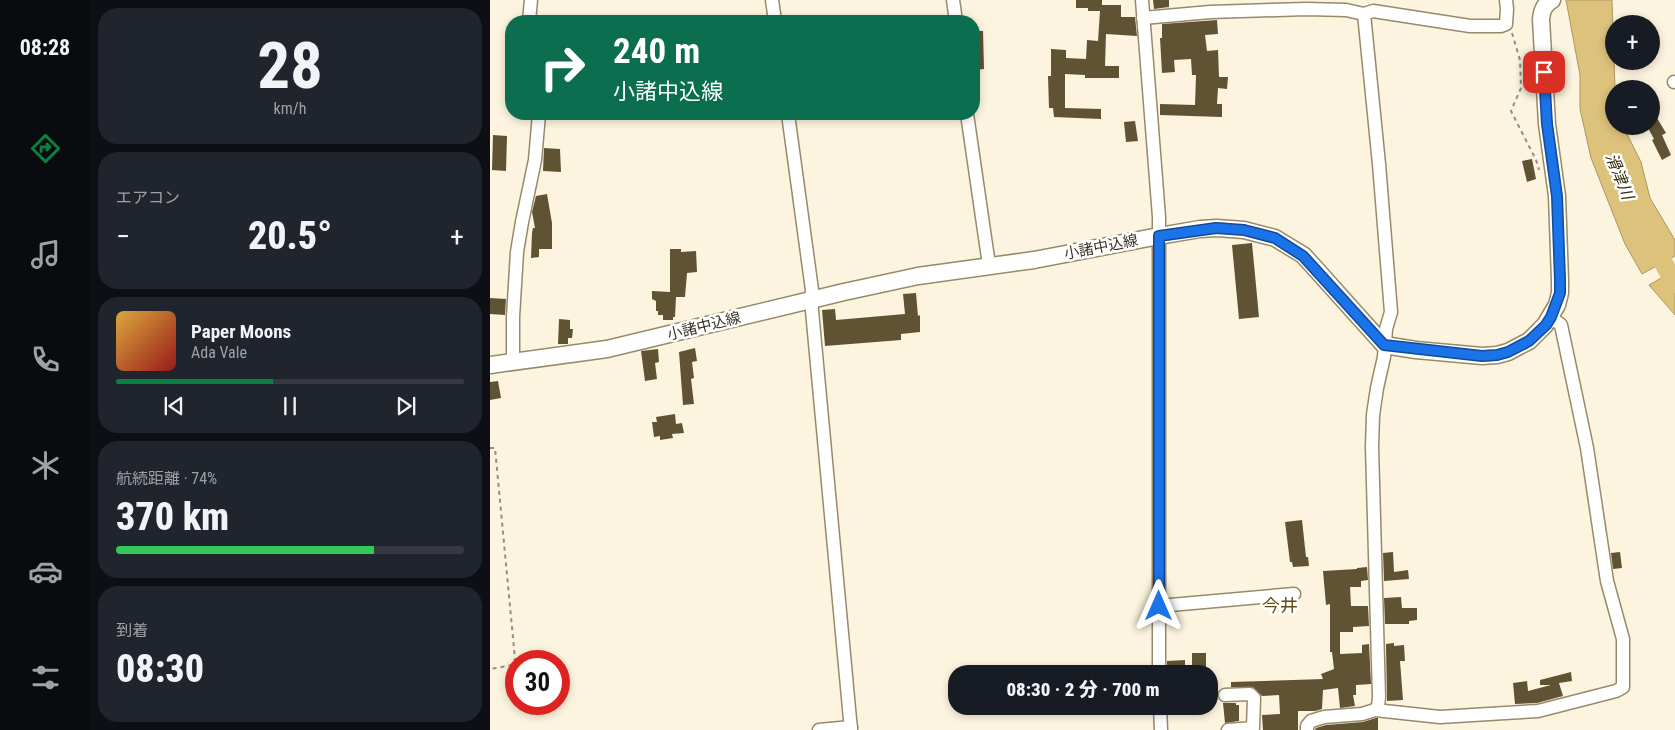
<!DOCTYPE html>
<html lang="ja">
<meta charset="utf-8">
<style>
body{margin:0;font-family:"Roboto Condensed","Noto Sans JP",sans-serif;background:#20242c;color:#f1f3f6;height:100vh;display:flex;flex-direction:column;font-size:19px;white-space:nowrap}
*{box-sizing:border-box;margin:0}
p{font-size:16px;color:#9ea1a6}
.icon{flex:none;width:28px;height:28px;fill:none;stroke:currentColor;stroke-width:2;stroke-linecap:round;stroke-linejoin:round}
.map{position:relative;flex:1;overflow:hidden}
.side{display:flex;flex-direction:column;gap:8px;padding:8px;background:#0d0f14;width:400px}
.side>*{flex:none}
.hud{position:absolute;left:15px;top:15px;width:475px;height:105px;border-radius:20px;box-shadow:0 2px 8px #0003;background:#0b6e4f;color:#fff;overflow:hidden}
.controls{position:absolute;left:1115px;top:15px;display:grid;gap:10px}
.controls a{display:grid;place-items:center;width:55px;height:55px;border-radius:50%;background:#171b24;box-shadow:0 2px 8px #0003;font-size:25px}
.speed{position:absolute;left:15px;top:650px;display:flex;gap:10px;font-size:25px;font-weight:700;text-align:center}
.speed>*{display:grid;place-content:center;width:65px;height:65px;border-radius:50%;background:#171b24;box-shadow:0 2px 8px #0003;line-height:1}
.speed .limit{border:8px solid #d22;background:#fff;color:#111}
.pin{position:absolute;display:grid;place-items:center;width:42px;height:42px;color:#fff;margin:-21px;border-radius:10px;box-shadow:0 2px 8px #0006}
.me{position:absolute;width:55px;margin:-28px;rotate:0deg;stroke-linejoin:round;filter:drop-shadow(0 0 4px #0008)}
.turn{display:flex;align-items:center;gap:18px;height:105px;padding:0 25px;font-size:22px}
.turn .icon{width:65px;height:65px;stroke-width:2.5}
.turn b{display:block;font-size:35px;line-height:42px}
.big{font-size:38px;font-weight:800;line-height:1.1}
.side .widget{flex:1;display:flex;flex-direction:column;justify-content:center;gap:8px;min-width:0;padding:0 18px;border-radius:20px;background:#20242c}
.side .dial{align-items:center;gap:0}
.dial b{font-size:65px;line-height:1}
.song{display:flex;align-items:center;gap:15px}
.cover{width:60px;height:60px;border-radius:8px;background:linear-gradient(135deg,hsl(40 70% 55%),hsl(0 70% 35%))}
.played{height:5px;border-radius:2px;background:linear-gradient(90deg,#0b8043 45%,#363941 45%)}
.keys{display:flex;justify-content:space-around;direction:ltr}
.heat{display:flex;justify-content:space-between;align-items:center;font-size:28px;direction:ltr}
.charge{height:8px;border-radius:4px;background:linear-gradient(90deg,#34c759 74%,#363941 0)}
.trip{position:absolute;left:458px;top:665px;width:270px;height:50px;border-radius:20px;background:#171b24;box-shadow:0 2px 8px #0003;font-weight:800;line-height:50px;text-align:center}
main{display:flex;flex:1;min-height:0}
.tabs{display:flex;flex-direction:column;width:90px;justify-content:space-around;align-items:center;background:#090b0e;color:#9ea1a6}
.tabs .icon{width:35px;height:35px}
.tabs .active{color:#0b8043}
.tabs b{font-size:22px;color:#f1f3f6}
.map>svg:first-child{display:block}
.water{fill:#ddc27b;stroke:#ac9762}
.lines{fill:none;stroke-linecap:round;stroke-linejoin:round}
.river{stroke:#ddc27b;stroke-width:19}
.building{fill:#5f5334}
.minor-casing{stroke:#978a69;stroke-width:15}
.major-casing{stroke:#978a69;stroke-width:19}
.path{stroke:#958e7d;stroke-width:2;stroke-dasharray:4 4;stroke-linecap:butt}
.minor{stroke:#fff;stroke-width:12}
.major{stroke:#fff;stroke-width:16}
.route-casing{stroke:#114b97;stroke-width:12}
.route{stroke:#1a73e8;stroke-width:9}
.labels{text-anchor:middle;stroke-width:5;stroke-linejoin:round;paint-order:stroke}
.street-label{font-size:15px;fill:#3a3427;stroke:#fff}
.water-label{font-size:16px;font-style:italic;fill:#382d0d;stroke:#fff}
.quarter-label{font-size:18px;fill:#634f12;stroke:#fff}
</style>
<main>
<nav class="tabs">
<b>08:28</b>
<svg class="icon active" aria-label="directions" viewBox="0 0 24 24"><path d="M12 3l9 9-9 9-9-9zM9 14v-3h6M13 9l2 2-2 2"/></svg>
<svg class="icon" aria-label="music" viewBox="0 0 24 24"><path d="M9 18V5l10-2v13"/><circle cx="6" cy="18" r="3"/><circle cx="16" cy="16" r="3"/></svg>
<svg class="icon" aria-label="phone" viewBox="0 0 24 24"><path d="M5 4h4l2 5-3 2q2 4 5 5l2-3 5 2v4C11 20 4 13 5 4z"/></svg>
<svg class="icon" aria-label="climate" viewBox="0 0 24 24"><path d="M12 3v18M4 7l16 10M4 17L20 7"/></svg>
<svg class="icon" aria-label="car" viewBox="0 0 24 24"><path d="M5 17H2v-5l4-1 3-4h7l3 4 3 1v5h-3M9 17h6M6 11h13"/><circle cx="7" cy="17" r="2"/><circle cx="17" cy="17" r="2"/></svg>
<svg class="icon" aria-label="filters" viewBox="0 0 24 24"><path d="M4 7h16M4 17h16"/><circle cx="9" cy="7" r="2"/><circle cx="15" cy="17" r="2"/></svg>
</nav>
<section class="side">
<div class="widget dial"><b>28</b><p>km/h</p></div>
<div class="widget"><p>エアコン</p>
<div class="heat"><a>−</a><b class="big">20.5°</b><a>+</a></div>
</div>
<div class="widget">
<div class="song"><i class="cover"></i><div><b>Paper Moons</b><p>Ada Vale</p></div></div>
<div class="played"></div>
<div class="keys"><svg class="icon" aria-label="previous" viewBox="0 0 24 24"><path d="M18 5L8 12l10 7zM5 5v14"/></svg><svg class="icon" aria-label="pause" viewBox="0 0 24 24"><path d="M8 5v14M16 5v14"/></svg><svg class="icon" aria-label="next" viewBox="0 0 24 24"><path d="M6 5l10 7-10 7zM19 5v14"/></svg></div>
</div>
<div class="widget"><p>航続距離 · 74%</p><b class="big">370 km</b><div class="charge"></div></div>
<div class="widget"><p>到着</p><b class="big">08:30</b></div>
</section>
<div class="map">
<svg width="1185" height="730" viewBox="0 0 1185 730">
<rect width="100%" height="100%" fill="#fdf4df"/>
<g class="water">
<path d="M1076 0H1122L1125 89 1124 126H1133L1151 162 1160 198 1185 240V256L1152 274 1135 244 1101 158 1090 109V75Z"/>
<path d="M1185 270V315L1159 285Z"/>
</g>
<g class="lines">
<path class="river" d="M1161 240 1185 284"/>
</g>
<g class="building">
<path d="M586 0H612V5H631V17H645L647 36 616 34 615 66H629V78H595V75L575 74V108L611 109V119L564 117 563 108H559L558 76H561V49L576 50V58L596 59 597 40 608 41 610 11H598V8H586Z"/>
<path d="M663 0H679V7L664 9Z"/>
<path d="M727 20 728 34 715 35 717 51 728 50 729 77H738L737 89 728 88 727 104H732V117L670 115V104L705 105 706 75H702L701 59 684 60 685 72 672 73 670 38H672V24Z"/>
<path d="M484 31H493L494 69 484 70Z"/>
<path d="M1161 108 1176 133 1172 135 1181 155 1172 160 1162 140 1164 139 1157 126H1161Z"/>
<path d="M645 121 648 141 636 142 634 122Z"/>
<path d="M3 135 17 136 16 171 2 170Z"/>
<path d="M54 148 70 149 71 172 53 171Z"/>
<path d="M1042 159 1046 179 1037 182 1032 161Z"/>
<path d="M57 194 62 223V249H49V257L41 258 42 233 43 228H45L42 212 46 196Z"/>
<path d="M762 243 769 317 749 319 742 245Z"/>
<path d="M180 249H191V252L206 251 207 272 197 273 195 297H186L185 317H183V320H173V315H168V311H166V301L162 299V291L180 292Z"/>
<path d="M426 293 428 316 430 315V332L411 334V340L335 346 332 310 345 309 346 320 415 314 413 294Z"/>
<path d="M0 298 16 299 15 315 0 314Z"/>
<path d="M69 319 80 320V329H83L82 338H78V344H68Z"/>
<path d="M205 348 207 361 202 362 204 378 201 379 204 404 193 405 189 352Z"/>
<path d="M168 349 169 362 165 363 167 379 155 381 151 351Z"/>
<path d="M8 381 11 398 0 400V382Z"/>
<path d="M185 414 186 424 192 423 194 433 182 434 183 438 170 440V436L164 437 162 422H167L166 417Z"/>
<path d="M812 520 816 557H818L819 566 803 567 802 562H800L795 522Z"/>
<path d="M903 552 904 572 918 570 919 579 894 581 893 553Z"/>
<path d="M1130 552 1132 568 1123 569 1121 553Z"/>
<path d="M877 567 878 580 871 581V587H860L861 606H878L879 626 863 627V632H850V654L872 653V645L879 644 881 684 866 685V695H863L865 706 850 708 848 688 833 690 832 709 825 711H808V730H773L772 715 790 714 789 695 772 696 763 687H741V682L833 679 831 674 844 669 842 652H840V604L836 605 833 571 867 569V568Z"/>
<path d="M911 597 912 608H927V620L919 621V624H895L894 598Z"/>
<path d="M904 643V646L914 645 915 661H910L913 700 897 701 896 644Z"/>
<rect x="702" y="653" width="14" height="14"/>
<path d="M695 660V671H692V674H677V661Z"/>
<path d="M1081 672 1082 681 1069 683 1073 696 1047 703 1025 704 1023 683 1037 681 1038 691 1061 685H1050V680Z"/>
<path d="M733 703H746V705H749V721L735 723Z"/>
<path d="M886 718H888V730H825L826 728 836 725 873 722Z"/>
</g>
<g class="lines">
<defs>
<g id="minor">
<path d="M282 0 285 21"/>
<path d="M463 0 466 21"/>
<path d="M652 0 669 217V674"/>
<path d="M653 18 720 12 816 9 856 10 874 14"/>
<path d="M39 21 41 0"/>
<path d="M1184 82H1185"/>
<path d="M298 114 322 290 321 300 361 730"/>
<path d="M477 114 499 265"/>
<path d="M23 362V317L27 252 32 222 45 160 49 114"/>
<path d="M669 606 804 594"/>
<path d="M735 695 760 694 764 698 763 728 738 730"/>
<path d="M670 706 671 730"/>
<path d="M885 710 888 706 889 697 882 447 883 415 887 388 894 357 896 329 901 312 889 164 874 14 883 11 980 26H1011L1016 24 1017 9 1016 0"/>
<path d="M329 730 361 727"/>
<path d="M817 730V726L821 721 834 717 872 714 885 710 950 717 1048 711 1126 691 1133 687V639L1117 581 1097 448 1071 325 1061 317"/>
</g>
<path id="major" d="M0 365 117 349 354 292 428 276 544 260 669 236 710 229 727 228 754 230 785 238 813 255 824 267 894 345 926 350 992 356 1007 355 1018 352 1039 341 1055 325 1067 305 1070 293V280L1067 196 1057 124 1051 19C1052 10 1054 5 1062 0"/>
</defs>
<use href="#minor" class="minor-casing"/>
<use href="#major" class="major-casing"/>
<g class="path">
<path d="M1022 33 1030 60 1031 88 1021 111 1046 160 1049 170"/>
<path d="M0 448H5L25 659 24 664 18 666 0 669"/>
</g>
<use href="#minor" class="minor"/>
<use href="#major" class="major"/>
</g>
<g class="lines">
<defs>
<path id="route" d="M669 606V236L726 228 754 230 785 238 813 256 894 345 992 356 1007 355 1018 352 1039 341 1056 325 1061 317 1070 293V280L1067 196 1057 124 1054 72"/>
</defs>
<use href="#route" class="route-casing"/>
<use href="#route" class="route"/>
</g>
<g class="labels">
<g class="street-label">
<text transform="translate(611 247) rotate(-11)" y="5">小諸中込線</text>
<text transform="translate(214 326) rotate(-14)" y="5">小諸中込線</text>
</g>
<g class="water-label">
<text transform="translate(1130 176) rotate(68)" y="6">滑津川</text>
</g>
<g class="quarter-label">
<text x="790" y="612">今井</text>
</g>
</g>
</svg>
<div class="controls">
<a>+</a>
<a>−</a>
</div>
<div class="speed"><div class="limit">30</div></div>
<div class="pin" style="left:1054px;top:72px;background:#d93025"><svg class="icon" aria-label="arrive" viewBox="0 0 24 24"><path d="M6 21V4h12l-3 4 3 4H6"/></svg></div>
<svg class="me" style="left:669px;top:606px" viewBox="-20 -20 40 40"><path d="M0-17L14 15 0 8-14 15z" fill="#1a73e8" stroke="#fff" stroke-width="4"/></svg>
<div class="trip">08:30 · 2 分 · 700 m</div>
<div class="hud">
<div class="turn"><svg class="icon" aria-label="right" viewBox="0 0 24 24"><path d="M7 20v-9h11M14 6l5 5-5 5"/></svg><div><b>240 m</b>小諸中込線</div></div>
</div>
</div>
</main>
